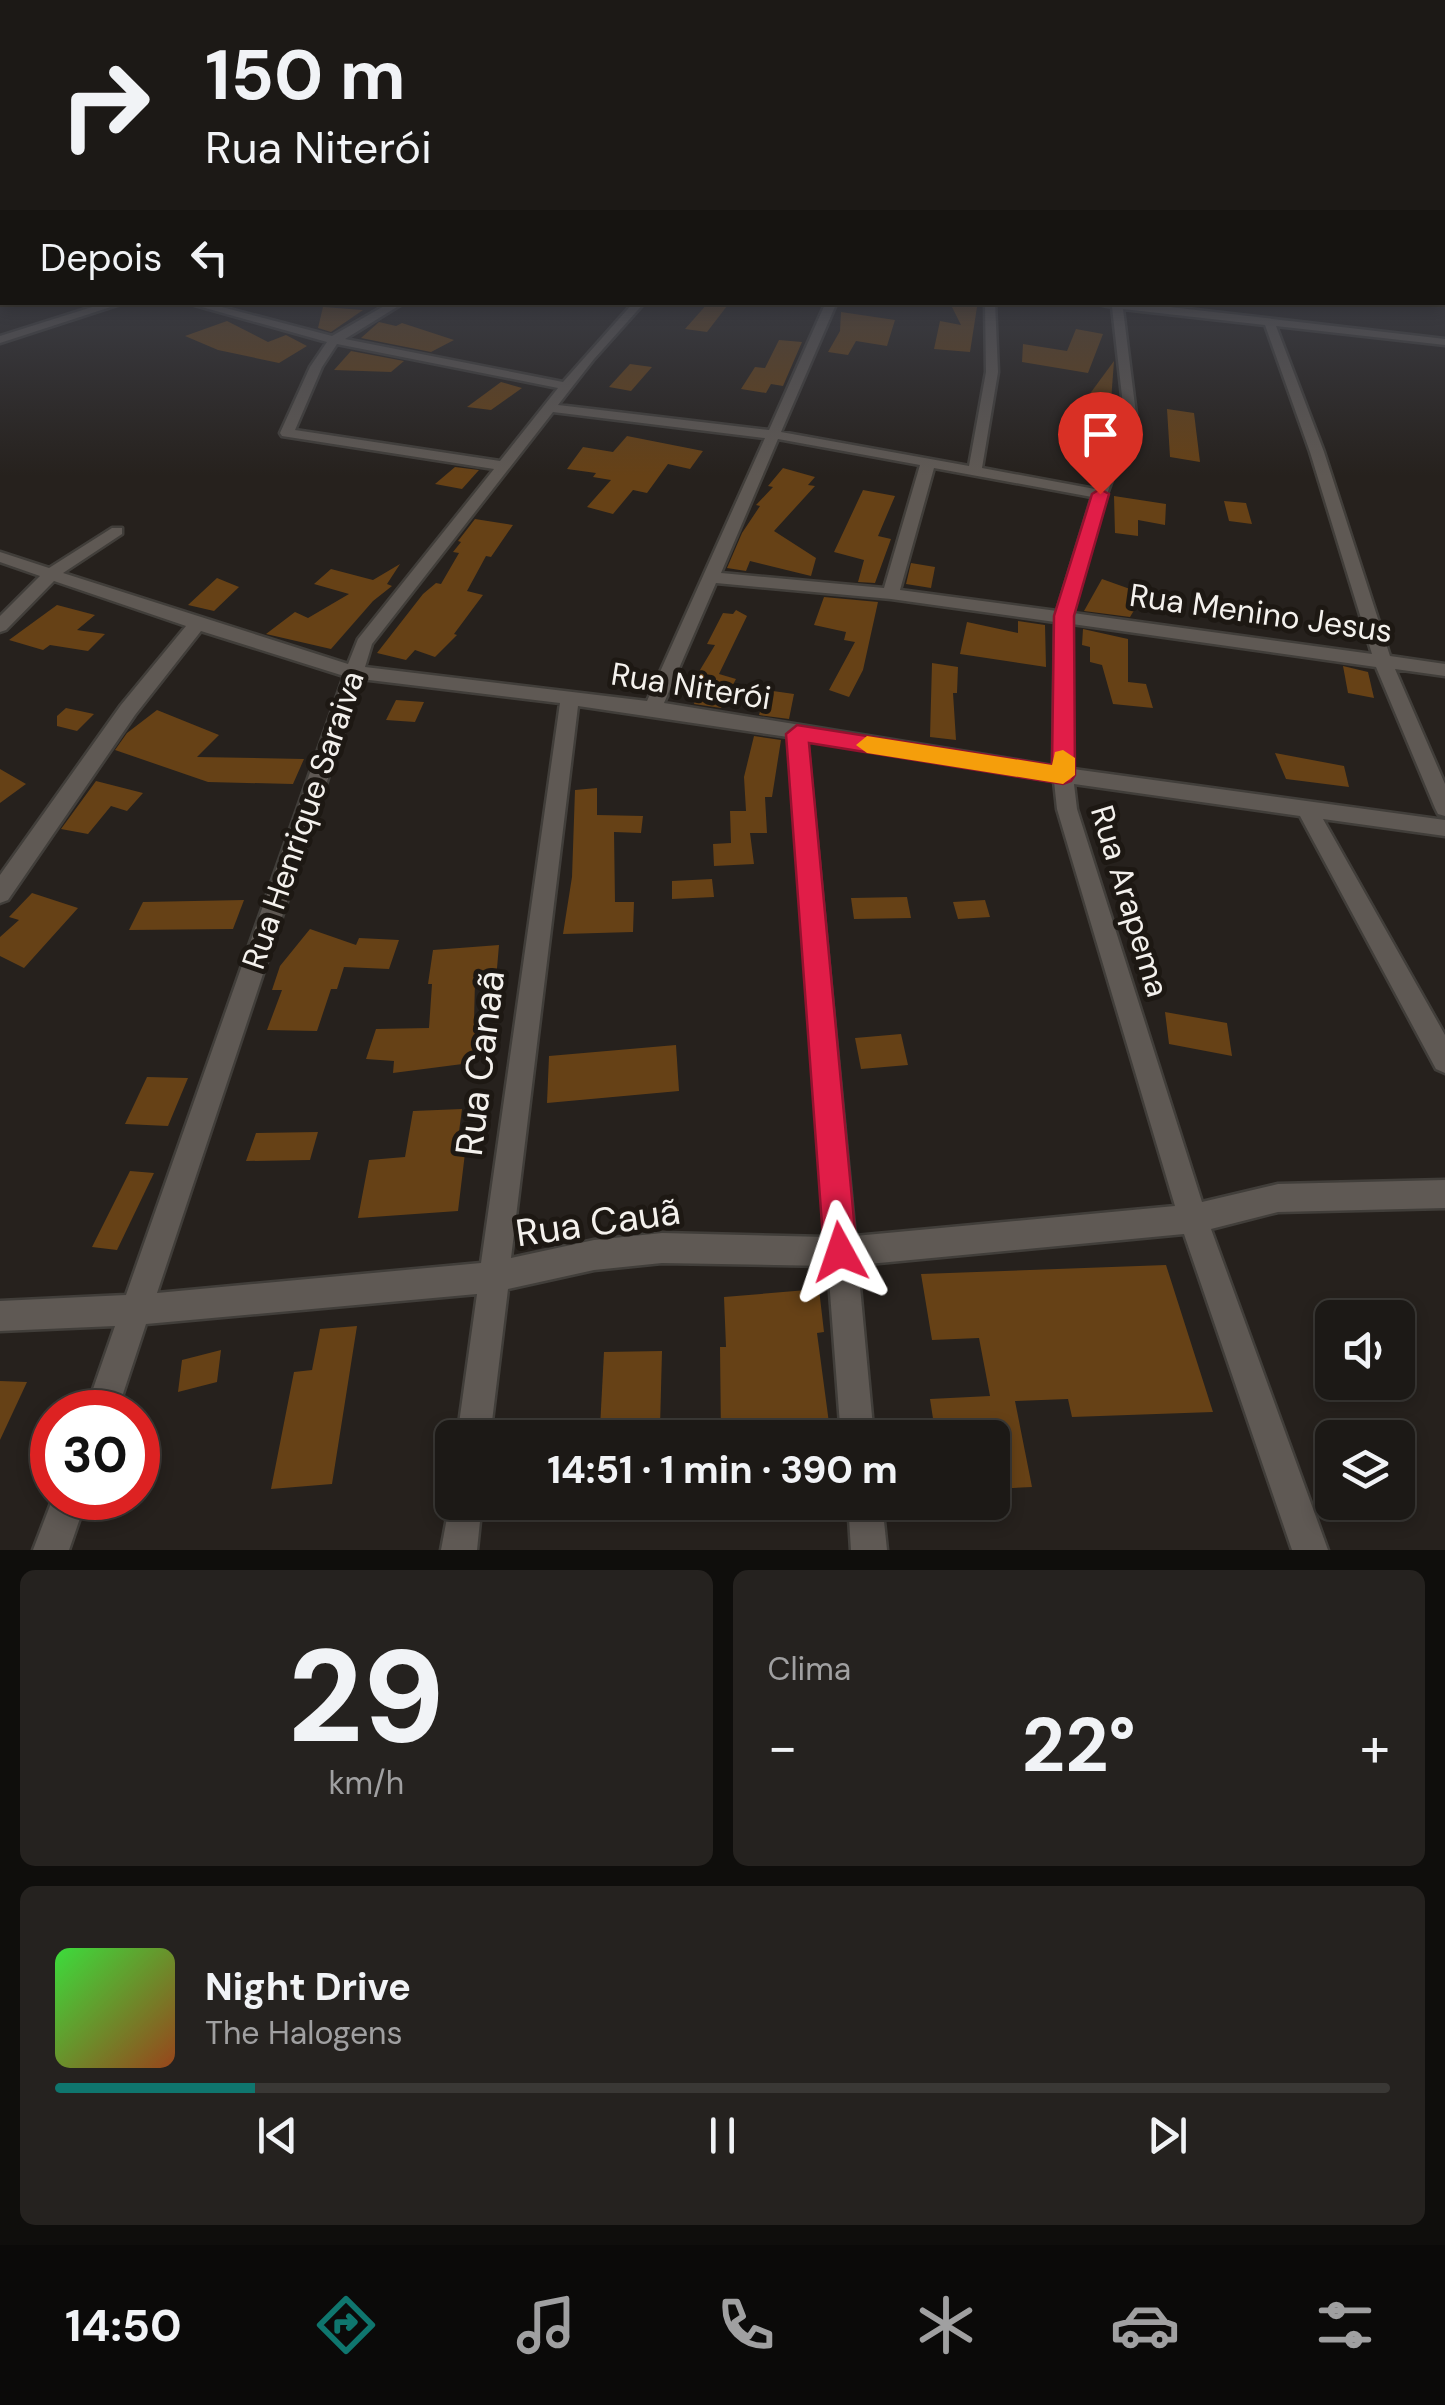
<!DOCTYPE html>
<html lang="pt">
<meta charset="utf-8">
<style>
body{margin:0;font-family:"DM Sans",sans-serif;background:#25221f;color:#f1f3f6;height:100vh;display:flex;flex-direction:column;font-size:38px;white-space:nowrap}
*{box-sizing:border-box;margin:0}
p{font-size:32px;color:#a0a0a1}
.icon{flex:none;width:55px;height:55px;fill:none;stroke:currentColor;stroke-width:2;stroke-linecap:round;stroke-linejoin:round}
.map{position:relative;height:1550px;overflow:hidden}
.drawer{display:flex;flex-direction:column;gap:20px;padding:20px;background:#0f0e0c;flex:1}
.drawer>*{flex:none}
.guide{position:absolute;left:0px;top:0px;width:1445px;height:305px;box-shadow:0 5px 15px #0003,0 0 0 2px #3a3835;background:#1c1916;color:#f1f3f6;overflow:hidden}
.tools{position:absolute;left:1315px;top:1300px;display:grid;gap:20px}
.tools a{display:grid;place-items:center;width:100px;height:100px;border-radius:15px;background:#1c1916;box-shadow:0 5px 15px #0003,0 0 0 2px #3a3835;font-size:50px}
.speed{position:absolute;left:30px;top:1390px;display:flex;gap:20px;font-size:50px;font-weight:700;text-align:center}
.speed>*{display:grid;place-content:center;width:130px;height:130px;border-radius:50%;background:#1c1916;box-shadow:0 5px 15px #0003,0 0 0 2px #3a3835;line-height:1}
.speed .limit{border:15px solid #d22;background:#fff;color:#111}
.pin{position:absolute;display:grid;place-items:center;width:85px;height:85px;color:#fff;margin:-102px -42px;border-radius:50% 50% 50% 0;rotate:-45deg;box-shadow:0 0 10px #0007}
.pin .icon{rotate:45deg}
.me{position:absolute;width:110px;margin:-55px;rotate:355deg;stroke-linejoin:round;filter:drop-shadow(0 0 8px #0008)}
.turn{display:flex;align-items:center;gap:35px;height:210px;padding:0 40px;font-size:45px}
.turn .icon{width:130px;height:130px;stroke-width:2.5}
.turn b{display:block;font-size:70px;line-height:85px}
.then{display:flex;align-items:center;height:95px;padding:0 40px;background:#0003;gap:20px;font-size:38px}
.big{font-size:75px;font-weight:700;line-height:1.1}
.drawer .tile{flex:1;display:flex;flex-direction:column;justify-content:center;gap:15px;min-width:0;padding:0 35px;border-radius:15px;background:#25221f}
.drawer .dial{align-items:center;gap:0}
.dial b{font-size:130px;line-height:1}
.song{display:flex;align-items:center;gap:30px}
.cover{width:120px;height:120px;border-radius:15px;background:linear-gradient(135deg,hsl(120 70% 55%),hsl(20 70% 35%))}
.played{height:10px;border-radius:5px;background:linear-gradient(90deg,#0f766e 15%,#3a3835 15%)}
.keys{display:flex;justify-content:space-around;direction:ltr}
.heat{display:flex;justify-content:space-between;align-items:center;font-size:55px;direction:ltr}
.drawer .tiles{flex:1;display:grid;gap:20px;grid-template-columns:1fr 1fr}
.tile:last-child{grid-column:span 2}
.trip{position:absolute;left:435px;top:1420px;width:575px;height:100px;border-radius:15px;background:#1c1916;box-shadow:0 5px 15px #0003,0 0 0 2px #3a3835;font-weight:700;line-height:100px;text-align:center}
.tab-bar{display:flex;height:160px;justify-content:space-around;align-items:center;background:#0b0a09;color:#a0a0a1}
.tab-bar .icon{width:70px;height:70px}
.tab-bar .active{color:#0f766e}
.tab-bar b{font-size:45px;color:#f1f3f6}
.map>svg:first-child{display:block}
.building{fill:#664116}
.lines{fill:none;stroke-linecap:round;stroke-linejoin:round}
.minor-casing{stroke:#413e3a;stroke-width:5}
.minor{fill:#5f5954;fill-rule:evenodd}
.route{fill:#e11d48;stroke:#92132f;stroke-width:2.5}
.slow{fill:#f59e0b}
.labels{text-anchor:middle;stroke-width:10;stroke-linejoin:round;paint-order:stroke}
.street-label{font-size:32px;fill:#f4f1ed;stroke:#1d1813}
.near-street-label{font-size:38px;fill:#f4f1ed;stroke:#1d1813}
</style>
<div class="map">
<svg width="1445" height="1550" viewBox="0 0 1445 1550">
<rect width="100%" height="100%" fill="#26211d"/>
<g class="building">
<path d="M708 303 727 306 707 332 685 329Z"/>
<path d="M323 307 363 310 331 332 318 328Z"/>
<path d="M952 307H977L970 352 934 349 940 321 961 325Z"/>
<path d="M841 312 895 320 887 346 856 341 848 355 828 352 840 331Z"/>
<path d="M227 321 268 342 286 335 307 346 279 363 218 350 185 336Z"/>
<path d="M379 322 396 326 402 323 454 340 431 352 361 338Z"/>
<path d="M1076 329 1103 334 1088 373 1022 362 1023 344 1067 351Z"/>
<path d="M779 340 802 342 783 386 771 384 766 393 741 389 755 367 765 368Z"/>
<path d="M351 351 404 361 391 372 334 370Z"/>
<path d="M1114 361 1111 401 1089 395Z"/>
<path d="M630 364 652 367 631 391 609 387Z"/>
<path d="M501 382 522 388 491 410 467 407Z"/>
<path d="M1167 409 1194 413 1200 462 1170 457Z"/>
<path d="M627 436 703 451 690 469 668 464 647 493 633 490 613 514 587 507 611 480 593 477 596 473 567 469 583 447 613 452Z"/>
<path d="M455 467 479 470 462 489 435 484Z"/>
<path d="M783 468 815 477 808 485 815 486 774 531 816 558 811 576 750 561 746 571 727 568 742 533 760 506 756 505 773 487 768 486Z"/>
<path d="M863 490 895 496 878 536 891 539 875 583 858 582 864 560 834 552Z"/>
<path d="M1114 496 1166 504 1165 525 1138 520V536L1115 533Z"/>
<path d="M1224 501 1246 503 1252 524 1229 521Z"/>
<path d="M475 519 513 525 491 557 486 556 467 591 483 595 454 634 457 635 435 657 415 650 406 660 377 653 423 594 436 583 441 584 459 553 453 552 461 542 458 541Z"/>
<path d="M911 563 935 567 931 588 906 584Z"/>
<path d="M400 564 387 584 392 586 373 601 331 649 266 634 295 612 308 618 349 594 314 584 331 569 373 580Z"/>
<path d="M217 578 239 587 214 611 188 605Z"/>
<path d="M1102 579 1144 594 1130 617 1084 611Z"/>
<path d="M824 597 878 602 863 670 849 697 829 690 855 642 844 640 846 632 814 625Z"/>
<path d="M57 605 95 615 77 630 105 634 88 651 50 645 43 650 9 640Z"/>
<path d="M736 610 747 616 719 674 736 679 721 708 694 704 700 687 691 685 715 645 707 644 723 613 733 614Z"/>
<path d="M1018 621 1045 625 1046 667 960 654 967 622 1018 633Z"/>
<path d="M1083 629 1128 639V682L1146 684 1153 708 1113 704 1102 665 1090 662V647L1082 645Z"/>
<path d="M932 663 958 667 957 693H953L956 740 930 737Z"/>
<path d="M1343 666 1368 672 1374 698 1348 693Z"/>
<path d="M766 690 794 694 789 719 759 715Z"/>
<path d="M396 700 424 702 415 722 386 720Z"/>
<path d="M66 708 94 714 77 731 57 726V716Z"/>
<path d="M157 710 219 735 197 757 304 759 293 784 208 782 115 750 127 733Z"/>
<path d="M754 736 781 740 772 797H765L767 833H750L754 864 714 866 713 844 731 843 730 811H746L744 777Z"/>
<path d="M1275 753 1344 766 1349 787 1286 779Z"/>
<path d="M0 769 26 784 0 803Z"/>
<path d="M96 781 143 793 127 811 111 806 88 834 61 829Z"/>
<path d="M597 788V815L643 816 641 833 614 832 615 902H634L633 932 563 934 572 877 575 790Z"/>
<path d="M712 879 714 897 672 899V881Z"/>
<path d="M32 893 78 908 24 968 0 956V937L19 920 9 917Z"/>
<path d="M907 897 911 918 854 919 851 898Z"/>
<path d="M244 900 233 929 129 930 143 902Z"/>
<path d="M985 900 990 917 958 919 953 902Z"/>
<path d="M310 929 356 945 359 938 399 940 389 969 344 967 337 989H331L317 1031 267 1030 282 990H272L280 966Z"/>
<path d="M499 945 496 980 475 981 474 1022 480 1021 478 1062 393 1073 394 1061 366 1059 376 1029 429 1028 432 984H428L433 950Z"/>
<path d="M1165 1012 1227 1023 1232 1056 1169 1044Z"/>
<path d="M901 1034 908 1065 861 1069 855 1038Z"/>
<path d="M676 1045 679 1091 547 1103 549 1056Z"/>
<path d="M147 1077 188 1078 168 1126 125 1124Z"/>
<path d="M462 1109 456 1154 465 1153 458 1211 358 1218 369 1160 405 1157 413 1111Z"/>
<path d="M318 1132 310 1160 246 1161 256 1133Z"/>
<path d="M130 1171 154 1173 117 1250 92 1247Z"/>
<path d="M1166 1265 1213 1412 1072 1417 1068 1399 1015 1401 1032 1487 992 1489V1438H936L930 1399 990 1396 979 1338 932 1340 921 1274Z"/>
<path d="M819 1289 824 1332 817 1333 831 1438H721L720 1347H726L724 1297Z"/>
<path d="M357 1326 332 1484 271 1489 294 1372 312 1370 320 1329Z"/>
<path d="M221 1350 217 1382 178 1392 182 1360Z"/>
<path d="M662 1351 660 1427 600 1428 604 1352Z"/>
<path d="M0 1381 27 1382 0 1440Z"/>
</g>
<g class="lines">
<defs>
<g id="minor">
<rect x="1442" y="262" width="3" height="6"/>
<path d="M1442 281 1445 282V290H1442Z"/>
<path d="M108 302H126L0 343V336Z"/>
<path d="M184 302H203L332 336 391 302H405L345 339 563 382 634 302H645L594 359 558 405 769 430 826 302H837L781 432 969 466 986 372 985 302H995L998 372 982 468 1095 489 1124 414 1112 307 1089 302H1127L1445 339V345L1276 326 1324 452 1390 656 1445 664V676L1395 669 1445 784V816L1438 814 1435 808 1376 667 1072 624 1073 769 1445 820V836L1323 819 1445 1035V1073L1436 1069 1300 816 1074 784 1077 809 1202 1202 1278 1184 1445 1180V1208L1278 1212 1211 1229 1328 1550H1292L1184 1234 858 1265 874 1438H841L828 1266 662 1263 594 1270 508 1289 490 1438H457L477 1294 146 1324 117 1412H85L115 1326 0 1331V1301L126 1295 344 676 201 631 135 715 8 900 0 903V875L121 705 186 626 54 581 6 630 0 632V616L40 576 0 562V552L49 568 112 528H122V534L63 573 348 664 358 639 494 469 282 436 280 433 310 367 327 342ZM1123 309 1265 325 1310 452 1372 654 1073 613 1107 494 1136 414ZM337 344 558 388 500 461 295 430 322 367ZM553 412 765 438 647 701 365 667 372 644ZM778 439 920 465 884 588 721 573ZM934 468 1092 497 1057 611 900 590ZM716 583 891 599 1055 622 1053 766 664 703ZM361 679 560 703 481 1263 157 1293ZM578 706 788 737 826 1237 662 1233 594 1240 511 1258ZM807 740 1054 781 1057 809 1175 1206 855 1236Z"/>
<path d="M452 1491V1502H482L477 1550H441Z"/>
<path d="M53 1498H87L69 1550H33Z"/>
<path d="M848 1502H882L887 1550H851Z"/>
</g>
</defs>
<use href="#minor" class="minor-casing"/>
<use href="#minor" class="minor"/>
</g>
<linearGradient id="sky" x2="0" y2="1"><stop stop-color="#151210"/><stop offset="0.54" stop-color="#41434c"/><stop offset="1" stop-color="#41434c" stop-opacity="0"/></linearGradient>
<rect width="1445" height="476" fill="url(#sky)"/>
<path class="route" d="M1100 489 1109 494 1074 616 1075 775 1071 781 1063 784 809 743 857 1252 852 1264 840 1268 829 1264 824 1252 786 734 797 725 1052 765 1054 616 1092 494Z"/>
<path class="slow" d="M867 736 1052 765 1055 752 1063 750 1075 758V775L1063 784 867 753 856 745Z"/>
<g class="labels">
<g class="street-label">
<text transform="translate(1261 613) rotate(8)" y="11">Rua Menino Jesus</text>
<text transform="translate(691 686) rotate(9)" y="11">Rua Niterói</text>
<text transform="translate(303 820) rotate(-71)" y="11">Rua Henrique Saraiva</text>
<text transform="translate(1130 901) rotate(73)" y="11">Rua Arapema</text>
</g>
<g class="near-street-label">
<text transform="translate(480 1063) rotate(-83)" y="13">Rua Canaã</text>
<text transform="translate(598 1222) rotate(-8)" y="13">Rua Cauã</text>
</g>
</g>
</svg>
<div class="tools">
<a><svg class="icon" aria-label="sound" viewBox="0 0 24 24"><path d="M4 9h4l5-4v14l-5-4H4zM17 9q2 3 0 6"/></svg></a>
<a><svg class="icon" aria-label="layers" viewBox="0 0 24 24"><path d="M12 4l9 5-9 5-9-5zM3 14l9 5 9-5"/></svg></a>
</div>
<div class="speed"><div class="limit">30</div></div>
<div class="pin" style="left:1100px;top:494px;background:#d93025"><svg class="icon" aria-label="arrive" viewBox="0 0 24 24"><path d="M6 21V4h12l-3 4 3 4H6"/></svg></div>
<svg class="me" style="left:840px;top:1252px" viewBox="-20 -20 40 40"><path d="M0-17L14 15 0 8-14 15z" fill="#e11d48" stroke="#fff" stroke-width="4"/></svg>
<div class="trip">14:51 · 1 min · 390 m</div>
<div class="guide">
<div class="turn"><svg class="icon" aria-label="right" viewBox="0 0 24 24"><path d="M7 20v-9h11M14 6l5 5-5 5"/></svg><div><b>150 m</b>Rua Niterói</div></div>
<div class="then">Depois<svg class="icon" aria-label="left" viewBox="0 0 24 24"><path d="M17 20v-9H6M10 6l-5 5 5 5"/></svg></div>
</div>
</div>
<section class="drawer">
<div class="tiles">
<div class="tile dial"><b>29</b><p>km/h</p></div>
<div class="tile"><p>Clima</p>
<div class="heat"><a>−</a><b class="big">22°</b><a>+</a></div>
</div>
<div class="tile">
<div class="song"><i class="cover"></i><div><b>Night Drive</b><p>The Halogens</p></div></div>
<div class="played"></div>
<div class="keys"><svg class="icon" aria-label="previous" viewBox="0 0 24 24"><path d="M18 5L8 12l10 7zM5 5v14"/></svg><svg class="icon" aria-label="pause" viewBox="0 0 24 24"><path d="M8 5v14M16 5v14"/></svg><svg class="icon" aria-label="next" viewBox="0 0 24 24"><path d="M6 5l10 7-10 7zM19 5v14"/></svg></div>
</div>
</div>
</section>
<nav class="tab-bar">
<b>14:50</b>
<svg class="icon active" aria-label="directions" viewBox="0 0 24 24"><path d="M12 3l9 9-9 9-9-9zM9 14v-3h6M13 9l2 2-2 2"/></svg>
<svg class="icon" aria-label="music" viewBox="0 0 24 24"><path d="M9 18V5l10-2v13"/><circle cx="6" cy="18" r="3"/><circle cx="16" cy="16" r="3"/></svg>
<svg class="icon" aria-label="phone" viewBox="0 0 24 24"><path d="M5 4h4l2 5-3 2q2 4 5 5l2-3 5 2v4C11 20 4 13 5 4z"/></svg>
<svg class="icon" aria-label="climate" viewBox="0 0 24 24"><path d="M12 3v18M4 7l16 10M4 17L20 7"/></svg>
<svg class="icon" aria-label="car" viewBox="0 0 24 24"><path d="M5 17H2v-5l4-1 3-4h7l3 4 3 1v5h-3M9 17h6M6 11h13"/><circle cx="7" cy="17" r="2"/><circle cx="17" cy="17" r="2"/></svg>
<svg class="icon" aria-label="filters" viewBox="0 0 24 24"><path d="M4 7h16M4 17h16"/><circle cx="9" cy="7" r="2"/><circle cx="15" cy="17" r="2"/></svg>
</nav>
